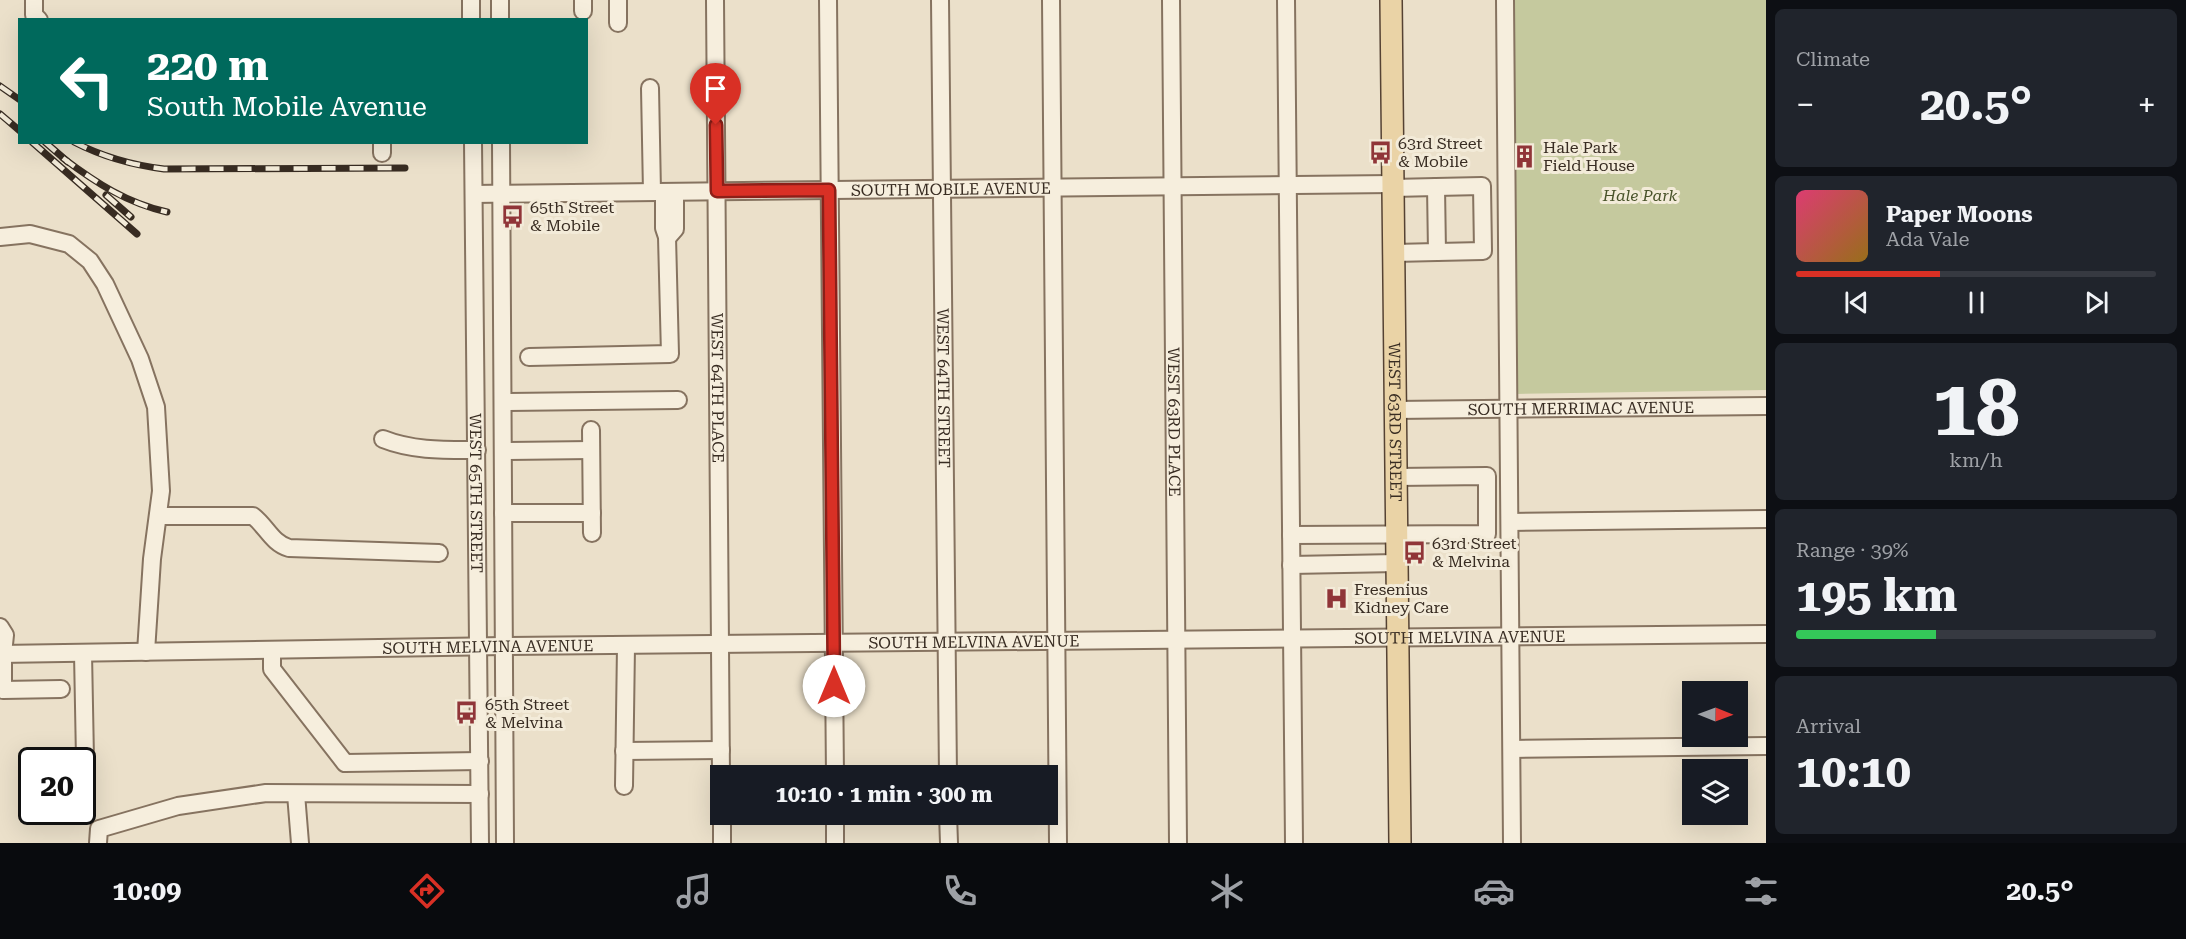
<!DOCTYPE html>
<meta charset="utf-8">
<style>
body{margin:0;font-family:"Roboto Serif",serif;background:#20242c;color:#f1f3f6;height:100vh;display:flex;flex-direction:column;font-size:22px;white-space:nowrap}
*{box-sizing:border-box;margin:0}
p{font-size:20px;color:#9ea1a6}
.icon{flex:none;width:33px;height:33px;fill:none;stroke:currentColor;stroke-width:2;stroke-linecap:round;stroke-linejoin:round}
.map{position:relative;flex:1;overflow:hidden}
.sheet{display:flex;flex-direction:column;gap:9px;padding:9px;background:#0d0f14;width:420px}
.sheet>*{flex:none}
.top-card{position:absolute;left:18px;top:18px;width:570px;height:126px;border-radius:0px;box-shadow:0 6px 24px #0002;background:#00695c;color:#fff;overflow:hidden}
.needle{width:39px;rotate:91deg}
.fabs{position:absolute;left:1682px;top:681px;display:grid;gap:12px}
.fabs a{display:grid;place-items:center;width:66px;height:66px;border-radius:0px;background:#171b24;box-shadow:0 6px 24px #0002;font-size:30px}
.speed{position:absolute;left:18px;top:747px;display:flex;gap:12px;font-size:30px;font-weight:700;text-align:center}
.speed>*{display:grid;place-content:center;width:78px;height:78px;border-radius:50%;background:#171b24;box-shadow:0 6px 24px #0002;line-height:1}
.speed .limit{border:3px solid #111;border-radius:9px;background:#fff;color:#111}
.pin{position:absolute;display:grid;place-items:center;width:51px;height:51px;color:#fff;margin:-62px -26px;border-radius:50% 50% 50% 0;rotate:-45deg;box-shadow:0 0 6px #0007}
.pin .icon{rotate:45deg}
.me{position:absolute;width:66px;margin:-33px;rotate:0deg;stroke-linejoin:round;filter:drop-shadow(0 0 4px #0008)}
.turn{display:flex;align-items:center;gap:21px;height:126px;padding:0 30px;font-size:27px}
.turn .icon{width:78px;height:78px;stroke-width:2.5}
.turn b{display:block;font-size:42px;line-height:51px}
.big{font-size:45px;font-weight:700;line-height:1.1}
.sheet .widget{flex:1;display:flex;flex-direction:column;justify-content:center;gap:9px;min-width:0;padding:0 21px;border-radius:9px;background:#20242c}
.sheet .dial{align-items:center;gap:0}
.dial b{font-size:78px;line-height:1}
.song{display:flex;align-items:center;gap:18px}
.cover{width:72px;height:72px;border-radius:9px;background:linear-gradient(135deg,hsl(340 70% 55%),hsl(40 70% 35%))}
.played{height:6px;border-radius:3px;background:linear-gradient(90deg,#d93025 40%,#363941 40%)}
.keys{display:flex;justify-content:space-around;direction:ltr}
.heat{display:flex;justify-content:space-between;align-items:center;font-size:33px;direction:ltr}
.charge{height:9px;border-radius:4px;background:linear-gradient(90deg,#34c759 39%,#363941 0)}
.trip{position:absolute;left:710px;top:765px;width:348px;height:60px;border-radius:0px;background:#171b24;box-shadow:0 6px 24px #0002;font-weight:700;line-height:60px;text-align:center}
.dock{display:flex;height:96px;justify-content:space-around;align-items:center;background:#090b0e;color:#9ea1a6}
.dock .icon{width:42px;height:42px}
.dock .active{color:#d93025}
.dock b{font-size:27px;color:#f1f3f6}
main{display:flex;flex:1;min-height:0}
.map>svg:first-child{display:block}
.green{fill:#c5c99e}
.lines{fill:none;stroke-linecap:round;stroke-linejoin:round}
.minor-casing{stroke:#867360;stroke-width:20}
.major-casing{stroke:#554233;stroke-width:24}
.minor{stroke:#f6eedd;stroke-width:16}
.major{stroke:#ead3a6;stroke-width:21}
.rail-casing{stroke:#382c22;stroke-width:7}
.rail{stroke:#f3ebd9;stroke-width:4.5;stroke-dasharray:14;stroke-linecap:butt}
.route-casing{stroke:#8d1f18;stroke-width:15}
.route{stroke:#d93025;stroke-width:10}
.labels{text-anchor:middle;stroke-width:6;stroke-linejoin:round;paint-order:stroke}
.poi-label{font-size:16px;fill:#382c22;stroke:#f3ebd9;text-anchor:start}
.street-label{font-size:16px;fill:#382c22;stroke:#f3ebd9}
.park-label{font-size:16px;font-style:italic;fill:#49532a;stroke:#f3ebd9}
</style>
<main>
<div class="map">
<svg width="1766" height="843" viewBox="0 0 1766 843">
<rect width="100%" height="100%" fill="#ebe0ca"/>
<path class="green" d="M1512 0H1766V390L1515 394Z"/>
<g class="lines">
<defs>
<g id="minor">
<path d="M34 0V15L39 20"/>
<path d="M471 0V20"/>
<path d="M500 0V20"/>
<path d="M618 0V23"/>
<path id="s1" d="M715 0 721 776"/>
<path d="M828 0 835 776"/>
<path id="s2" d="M940 0 948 776"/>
<path d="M1051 0 1058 843"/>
<path id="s3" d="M1171 0 1178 843"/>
<path d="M1286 0 1294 843"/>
<path d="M1505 0 1512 843"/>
<path d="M583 11V0"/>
<path d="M650 88 652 192"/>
<path d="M382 142V153"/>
<path id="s4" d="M473 142 480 843"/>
<path d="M501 142 505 843"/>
<path d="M1436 187 1482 186 1483 251 1437 252"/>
<path d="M1393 188 1436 187 1437 252 1394 253"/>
<path id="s5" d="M474 194 1393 184"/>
<path d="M0 237 30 234 69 244 90 261 105 284 140 359 156 407 161 491 152 559 146 652"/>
<path d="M668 237 675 229V192"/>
<path d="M529 357 670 354 667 237 664 228V192"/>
<path d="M503 402 678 400"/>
<path id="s6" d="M1395 410 1766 406"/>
<path d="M591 430 592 533"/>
<path d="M383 439C413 451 445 450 477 450"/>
<path d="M503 451 591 450"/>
<path d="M503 513H592"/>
<path d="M158 516H253C267 527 272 543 289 548L439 553"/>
<path d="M1510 522 1766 519"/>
<path d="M1291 535 1487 534V476L1396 477"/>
<path d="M1291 565 1397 563"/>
<path d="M0 627 5 635 3 654V690L61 689"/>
<path d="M272 650V669L345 763 480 761"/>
<path d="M83 653 85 759"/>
<path id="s7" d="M0 654 504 646 1766 634"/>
<path d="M1512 749 1766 746"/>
<path d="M624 751 721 750"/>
<path d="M624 786 626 646"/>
<path d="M296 794 300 843"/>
<path d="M722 814V843"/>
<path d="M835 814V843"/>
<path d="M948 814 949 843"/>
<path d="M98 843 99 829 178 806 266 793 480 794"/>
</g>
<g id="major">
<path id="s8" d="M1391 0 1400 843"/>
</g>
</defs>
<use href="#minor" class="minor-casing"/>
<use href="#major" class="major-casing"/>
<use href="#minor" class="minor"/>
<use href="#major" class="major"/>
<defs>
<g id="rail">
<path d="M0 86 20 100"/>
<path d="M0 114 20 131"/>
<path d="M32 142 137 234"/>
<path d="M45 142 68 162"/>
<path d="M74 142C103 157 132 165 164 169L405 168"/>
<path d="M63 158C96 183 127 203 167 212"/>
<path d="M106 195 131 217"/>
</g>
</defs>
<use href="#rail" class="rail-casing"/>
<use href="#rail" class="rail"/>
</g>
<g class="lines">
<defs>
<path id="route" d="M716 125 717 191 829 190 834 686"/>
</defs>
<use href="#route" class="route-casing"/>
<use href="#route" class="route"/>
</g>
<defs>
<symbol id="bus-bare" viewBox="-9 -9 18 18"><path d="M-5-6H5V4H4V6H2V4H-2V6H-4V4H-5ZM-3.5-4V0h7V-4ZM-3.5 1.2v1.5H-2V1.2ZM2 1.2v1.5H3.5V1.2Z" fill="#903538" stroke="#f3ebd9" stroke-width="2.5" paint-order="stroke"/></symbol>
<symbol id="building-bare" viewBox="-9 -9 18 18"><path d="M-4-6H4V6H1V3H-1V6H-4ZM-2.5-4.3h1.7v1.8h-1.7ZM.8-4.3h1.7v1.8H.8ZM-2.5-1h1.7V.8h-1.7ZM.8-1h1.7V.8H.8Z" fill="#903538" stroke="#f3ebd9" stroke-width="2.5" paint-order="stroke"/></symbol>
<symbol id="hospital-bare" viewBox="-9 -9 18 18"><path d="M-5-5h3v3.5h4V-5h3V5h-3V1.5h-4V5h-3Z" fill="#903538" stroke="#f3ebd9" stroke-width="2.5" paint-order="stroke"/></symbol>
</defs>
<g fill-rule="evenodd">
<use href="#bus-bare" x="1364" y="136" width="33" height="33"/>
<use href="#building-bare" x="1508" y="140" width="33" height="33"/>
<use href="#bus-bare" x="496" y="200" width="33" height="33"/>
<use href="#bus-bare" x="1398" y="536" width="33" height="33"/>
<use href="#hospital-bare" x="1320" y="582" width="33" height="33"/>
<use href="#bus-bare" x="450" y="696" width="33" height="33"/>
</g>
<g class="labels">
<g class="poi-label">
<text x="1398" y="149">63rd Street<tspan x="1398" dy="18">&amp; Mobile</tspan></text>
<text x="1543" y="153">Hale Park<tspan x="1543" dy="18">Field House</tspan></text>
<text x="530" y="213">65th Street<tspan x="530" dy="18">&amp; Mobile</tspan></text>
<text x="1432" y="549">63rd Street<tspan x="1432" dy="18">&amp; Melvina</tspan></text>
<text x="1354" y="595">Fresenius<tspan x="1354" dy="18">Kidney Care</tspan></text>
<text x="485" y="710">65th Street<tspan x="485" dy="18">&amp; Melvina</tspan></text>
</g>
<g class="street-label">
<text dy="6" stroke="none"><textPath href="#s5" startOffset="477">SOUTH MOBILE AVENUE</textPath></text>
<text dy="6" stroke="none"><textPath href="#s1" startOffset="388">WEST 64TH PLACE</textPath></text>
<text dy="6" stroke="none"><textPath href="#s2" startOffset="388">WEST 64TH STREET</textPath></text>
<text dy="6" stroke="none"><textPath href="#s6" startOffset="186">SOUTH MERRIMAC AVENUE</textPath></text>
<text dy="6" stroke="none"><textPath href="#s3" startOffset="422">WEST 63RD PLACE</textPath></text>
<text dy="6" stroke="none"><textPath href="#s8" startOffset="422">WEST 63RD STREET</textPath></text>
<text dy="6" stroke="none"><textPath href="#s4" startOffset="351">WEST 65TH STREET</textPath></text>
<text dy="6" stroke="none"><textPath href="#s7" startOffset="1460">SOUTH MELVINA AVENUE</textPath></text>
<text dy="6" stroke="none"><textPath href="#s7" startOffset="974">SOUTH MELVINA AVENUE</textPath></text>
<text dy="6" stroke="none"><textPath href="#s7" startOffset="488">SOUTH MELVINA AVENUE</textPath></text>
</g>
<g class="park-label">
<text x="1640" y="201">Hale Park</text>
</g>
</g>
</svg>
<div class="fabs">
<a><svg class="needle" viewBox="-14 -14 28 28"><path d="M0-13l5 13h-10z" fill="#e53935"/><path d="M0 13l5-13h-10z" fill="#9ea1a6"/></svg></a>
<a><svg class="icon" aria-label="layers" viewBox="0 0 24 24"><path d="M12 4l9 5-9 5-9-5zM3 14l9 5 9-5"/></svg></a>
</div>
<div class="speed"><div class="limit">20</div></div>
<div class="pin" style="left:716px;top:125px;background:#d93025"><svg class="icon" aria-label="arrive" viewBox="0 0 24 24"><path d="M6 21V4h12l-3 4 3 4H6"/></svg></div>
<svg class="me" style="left:834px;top:686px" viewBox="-20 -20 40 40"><circle r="19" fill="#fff"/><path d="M0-13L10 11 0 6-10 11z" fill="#d93025"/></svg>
<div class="trip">10:10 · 1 min · 300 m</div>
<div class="top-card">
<div class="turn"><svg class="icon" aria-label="left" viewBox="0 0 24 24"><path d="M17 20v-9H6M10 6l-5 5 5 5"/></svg><div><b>220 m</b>South Mobile Avenue</div></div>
</div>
</div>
<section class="sheet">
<div class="widget"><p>Climate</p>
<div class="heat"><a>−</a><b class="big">20.5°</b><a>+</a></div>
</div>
<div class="widget">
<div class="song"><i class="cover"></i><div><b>Paper Moons</b><p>Ada Vale</p></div></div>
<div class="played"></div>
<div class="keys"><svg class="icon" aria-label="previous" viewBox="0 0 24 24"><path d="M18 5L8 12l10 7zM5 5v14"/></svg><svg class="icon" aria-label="pause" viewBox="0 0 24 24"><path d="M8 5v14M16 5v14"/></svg><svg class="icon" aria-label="next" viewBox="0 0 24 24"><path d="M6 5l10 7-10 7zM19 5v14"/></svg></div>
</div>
<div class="widget dial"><b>18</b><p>km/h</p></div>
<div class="widget"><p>Range · 39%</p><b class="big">195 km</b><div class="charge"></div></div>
<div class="widget"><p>Arrival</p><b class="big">10:10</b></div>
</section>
</main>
<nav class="dock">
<b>10:09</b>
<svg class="icon active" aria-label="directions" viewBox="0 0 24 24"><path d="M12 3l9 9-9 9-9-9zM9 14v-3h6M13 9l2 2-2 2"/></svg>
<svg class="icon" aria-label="music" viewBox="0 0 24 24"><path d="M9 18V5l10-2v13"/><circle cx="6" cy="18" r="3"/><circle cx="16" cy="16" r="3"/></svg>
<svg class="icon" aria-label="phone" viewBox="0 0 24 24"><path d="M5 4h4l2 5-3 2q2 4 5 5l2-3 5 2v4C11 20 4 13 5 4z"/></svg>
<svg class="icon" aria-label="climate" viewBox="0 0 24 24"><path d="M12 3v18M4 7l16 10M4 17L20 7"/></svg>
<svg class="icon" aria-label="car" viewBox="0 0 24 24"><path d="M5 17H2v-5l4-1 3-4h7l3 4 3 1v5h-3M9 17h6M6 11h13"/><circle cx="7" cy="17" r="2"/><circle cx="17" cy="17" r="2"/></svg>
<svg class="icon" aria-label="filters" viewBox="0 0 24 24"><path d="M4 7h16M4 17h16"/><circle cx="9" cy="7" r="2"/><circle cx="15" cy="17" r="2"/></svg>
<b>20.5°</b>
</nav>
